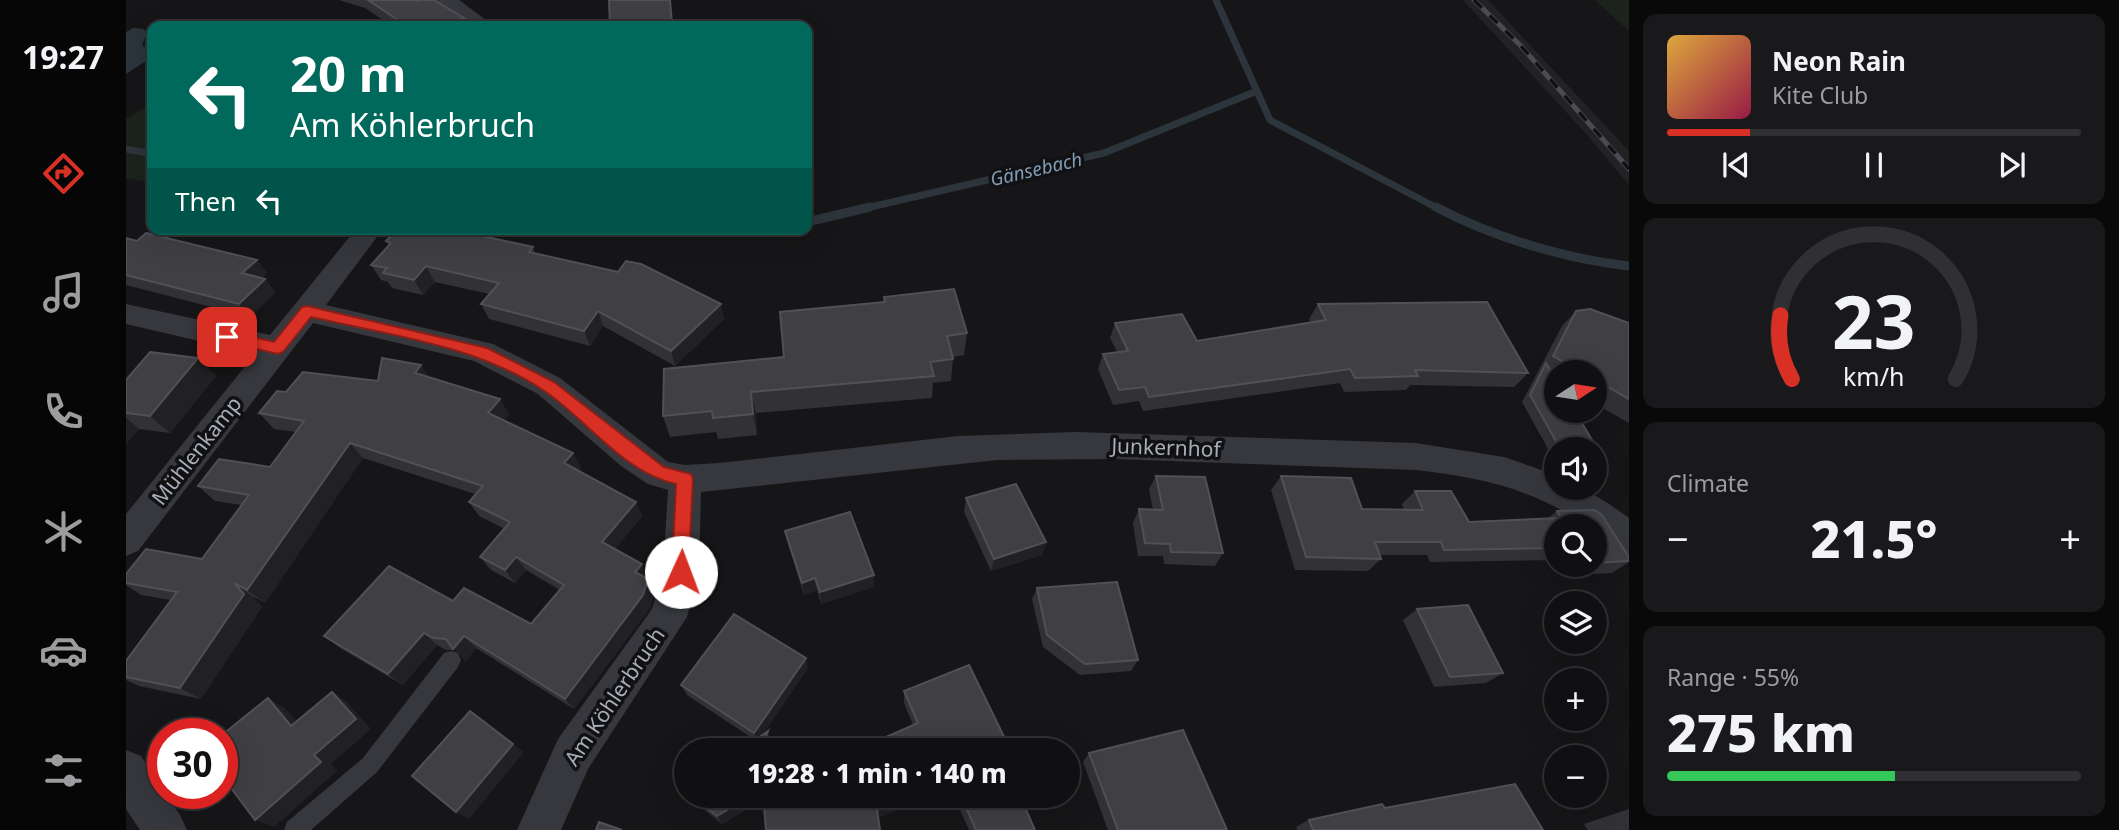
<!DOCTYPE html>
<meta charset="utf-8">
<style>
body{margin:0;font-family:"Noto Sans",sans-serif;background:#19191b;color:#f1f3f6;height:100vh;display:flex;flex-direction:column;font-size:26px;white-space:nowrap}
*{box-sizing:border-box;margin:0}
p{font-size:23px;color:#9c9d9f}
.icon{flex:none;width:38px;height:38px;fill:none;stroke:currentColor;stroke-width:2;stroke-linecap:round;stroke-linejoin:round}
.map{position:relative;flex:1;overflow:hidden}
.sheet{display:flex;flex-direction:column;gap:14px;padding:14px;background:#09090a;width:490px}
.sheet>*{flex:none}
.guide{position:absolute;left:21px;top:21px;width:665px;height:214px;border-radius:14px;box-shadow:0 7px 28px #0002,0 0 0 2px #303032;background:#00695c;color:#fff;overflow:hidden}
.needle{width:46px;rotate:78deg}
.buttons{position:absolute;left:1418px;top:360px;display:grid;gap:14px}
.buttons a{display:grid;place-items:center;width:63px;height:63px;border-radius:50%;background:#101012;box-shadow:0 7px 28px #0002,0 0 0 2px #303032;font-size:35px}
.speed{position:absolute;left:21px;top:718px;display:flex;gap:14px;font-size:35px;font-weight:700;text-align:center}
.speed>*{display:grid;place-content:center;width:91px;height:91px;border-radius:50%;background:#101012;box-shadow:0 7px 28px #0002,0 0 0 2px #303032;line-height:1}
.speed .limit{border:10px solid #d22;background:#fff;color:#111}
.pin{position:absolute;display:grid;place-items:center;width:60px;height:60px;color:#fff;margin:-30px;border-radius:14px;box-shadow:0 4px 10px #0006}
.me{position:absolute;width:77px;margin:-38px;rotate:2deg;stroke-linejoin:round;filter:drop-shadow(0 0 5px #0008)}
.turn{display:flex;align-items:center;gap:24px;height:147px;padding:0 28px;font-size:32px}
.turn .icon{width:91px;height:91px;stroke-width:2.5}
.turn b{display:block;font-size:49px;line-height:60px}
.then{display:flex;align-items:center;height:66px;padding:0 28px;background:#0003;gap:14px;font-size:26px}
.big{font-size:52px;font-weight:800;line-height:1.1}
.sheet .card{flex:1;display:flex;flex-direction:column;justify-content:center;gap:10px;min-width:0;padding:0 24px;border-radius:14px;background:#19191b}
.sheet .dial{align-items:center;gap:0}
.dial svg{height:182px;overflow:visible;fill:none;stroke:#303032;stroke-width:7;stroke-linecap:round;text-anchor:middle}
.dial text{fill:#f1f3f6;stroke:none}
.song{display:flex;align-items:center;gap:21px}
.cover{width:84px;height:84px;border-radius:10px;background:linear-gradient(135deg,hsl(40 70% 55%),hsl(340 70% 35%))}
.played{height:7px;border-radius:4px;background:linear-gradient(90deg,#d93025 20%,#303032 20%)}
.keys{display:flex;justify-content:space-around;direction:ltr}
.heat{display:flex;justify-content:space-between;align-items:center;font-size:38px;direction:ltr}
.charge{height:10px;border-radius:5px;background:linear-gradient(90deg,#34c759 55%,#303032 0)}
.trip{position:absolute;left:548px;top:738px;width:406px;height:70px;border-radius:35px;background:#101012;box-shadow:0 7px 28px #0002,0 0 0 2px #303032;font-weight:800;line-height:70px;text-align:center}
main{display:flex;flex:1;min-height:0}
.dock{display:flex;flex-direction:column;width:126px;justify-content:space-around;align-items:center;background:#060607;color:#9c9d9f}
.dock .icon{width:49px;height:49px}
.dock .active{color:#d93025}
.dock b{font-size:32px;color:#f1f3f6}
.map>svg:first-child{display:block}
.built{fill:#222225}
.green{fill:#1c231d}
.water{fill:#2c353c}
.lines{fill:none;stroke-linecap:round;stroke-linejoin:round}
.stream-far1{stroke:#2c353c;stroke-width:7}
.stream{stroke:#2c353c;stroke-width:9}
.lane{fill:#37383d;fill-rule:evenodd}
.street{fill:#37383d;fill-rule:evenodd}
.rail-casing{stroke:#4a4c52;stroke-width:5}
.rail{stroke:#111113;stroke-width:3.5;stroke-dasharray:11;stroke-linecap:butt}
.wall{fill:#323236}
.shaded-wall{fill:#212124}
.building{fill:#3f3f44;stroke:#4f5156;stroke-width:2}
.route{fill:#d93025;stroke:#8d1f18;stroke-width:2}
.labels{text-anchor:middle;stroke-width:7;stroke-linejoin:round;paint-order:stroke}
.far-water-label{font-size:19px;font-style:italic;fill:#7f9bb3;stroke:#111113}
.street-label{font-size:21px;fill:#a8adb8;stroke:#111113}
</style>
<main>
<nav class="dock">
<b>19:27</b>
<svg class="icon active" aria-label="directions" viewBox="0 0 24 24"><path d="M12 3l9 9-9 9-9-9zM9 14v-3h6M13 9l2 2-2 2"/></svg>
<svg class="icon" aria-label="music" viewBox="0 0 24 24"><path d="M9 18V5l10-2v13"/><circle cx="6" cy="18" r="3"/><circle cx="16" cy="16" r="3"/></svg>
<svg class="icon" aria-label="phone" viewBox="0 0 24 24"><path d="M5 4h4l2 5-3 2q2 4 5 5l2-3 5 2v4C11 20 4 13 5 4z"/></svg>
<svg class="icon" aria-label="climate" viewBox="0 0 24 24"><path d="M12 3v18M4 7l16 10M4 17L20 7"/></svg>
<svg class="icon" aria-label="car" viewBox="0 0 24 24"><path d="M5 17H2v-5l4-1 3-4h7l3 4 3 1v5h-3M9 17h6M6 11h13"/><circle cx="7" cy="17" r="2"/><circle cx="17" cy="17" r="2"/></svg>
<svg class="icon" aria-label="filters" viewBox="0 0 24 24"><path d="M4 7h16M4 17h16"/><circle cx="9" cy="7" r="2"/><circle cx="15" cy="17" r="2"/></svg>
</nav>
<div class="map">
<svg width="1503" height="830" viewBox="0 0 1503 830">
<rect width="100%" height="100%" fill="#161618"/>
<path class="built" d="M1337 0H1362L1503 151V185L1462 136Z"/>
<g class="green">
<path d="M1469 0H1503V31Z"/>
<path d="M26 103V183L0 178V119Z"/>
</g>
<path class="water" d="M7 28 17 29 21 32 16 45 25 52 23 59 0 74V32Z"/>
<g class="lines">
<g class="stream-far1">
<path d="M1090 0 1144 120 1313 209"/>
<path d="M0 149 26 154"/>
<path d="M736 209 978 153 1131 91"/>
</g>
<g class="stream">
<path d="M1310 207C1366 237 1440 259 1503 266"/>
<path d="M681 222 744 207"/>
</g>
<path class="lane" d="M325 651 332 653 335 660 332 667 251 772 185 830H158L161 822 237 758 318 653Z"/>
<g class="street">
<path d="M310 0H333L368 26H345Z"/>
<path d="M230 229H257L200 305 367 344 434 378 542 462 559 465 593 463 832 436 950 432 1290 443 1378 457 1430 475V488C1464 488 1476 499 1503 518V554L1491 549 1468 532V527H1461C1411 489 1352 477 1290 470L990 459 871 460 575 492 573 572 561 617 462 769 435 830H391L432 739 526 609 537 572 542 490 522 484 495 466 412 394 348 361 187 323 12 551 0 556V514L129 354 0 324V304L144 335Z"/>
<path d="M0 750 15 756 54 815 61 830H14L0 809Z"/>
</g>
<defs>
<path id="rail" d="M1348 0 1395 46 1503 169"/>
</defs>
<use href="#rail" class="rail-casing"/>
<use href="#rail" class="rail"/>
</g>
<g class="wall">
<path d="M213 0H289L341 26H266L239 8Z"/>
<path d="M272 229H345L348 234 407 247 409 254 598 319 549 366 477 326 464 346 363 319 355 304 363 294 309 282 297 295 266 288 262 282 255 280 245 265 263 246 260 241Z"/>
<path d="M0 238 11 241 131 260 141 273 136 278 139 279 149 292 124 317 0 285Z"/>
<path d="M758 297 841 333 838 355 827 357 825 381 807 383 806 398 630 413 631 435 592 439 590 432 544 437 537 416 658 357 757 302Z"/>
<path d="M1192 304 1402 373 1388 387 1284 385 1280 390 1218 392 1214 383 1017 411 1013 401 987 405 972 369 977 354 991 352 984 338 989 323 1071 341 1185 323 1183 319Z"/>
<path d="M1450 311 1503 323V423L1468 403V373H1430V411L1473 452 1468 456V450H1430V458H1427L1396 402 1436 326Z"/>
<path d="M72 358 90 376 44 433 13 429 0 444V380Z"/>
<path d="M304 378 374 399 383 415 378 421 447 453 455 468 452 471 510 502 516 516 489 549 523 577 521 579 528 593 524 608 448 709 350 648 340 661 329 650H320L311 645 277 685 214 648 198 636 327 601 405 624 434 590 400 570 389 583 365 570 354 557 379 529 353 516 343 502 349 494 237 458 139 603 126 596 136 607 75 699 13 686 0 680V661L45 600 15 595 0 585V574L76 559 116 505 89 501 72 486 144 467 170 432 148 429 133 413 160 392 252 381Z"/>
<path d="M1030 476 1097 553 1089 566 1038 564 1037 556H1012L1007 523 1013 509 1027 510 1023 489Z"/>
<path d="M1155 476 1225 478 1236 509 1278 510 1276 504 1289 491H1325L1343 522 1422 518 1431 511 1468 510 1475 514 1503 557V562L1486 573 1444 575 1438 565H1468V527H1430V560L1304 562 1301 555H1253L1255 559 1242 571 1169 570 1145 490Z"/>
<path d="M840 498 920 542 916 555 865 571 838 512Z"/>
<path d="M659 531 748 575V587L695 604 691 590 678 595 662 544Z"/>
<path d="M911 588 1012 660 1005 671 954 675 917 647 906 599Z"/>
<path d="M1291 609 1377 673 1360 683 1308 687 1277 620Z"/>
<path d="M682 668 636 735 645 742 642 751H614L629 740 561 695 555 685Z"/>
<path d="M778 691 885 751H762L760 747V737L787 725 778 703Z"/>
<path d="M963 753 1101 830H982L957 762Z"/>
<path d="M563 796H626L621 809 596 824 565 799Z"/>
<path d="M828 796H894L909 830H843Z"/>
<path d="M1259 808 1417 830H1171L1170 827 1183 820Z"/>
<path d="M1503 809V830H1462L1458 824Z"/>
</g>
<g class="shaded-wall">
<path d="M544 0H545L548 26H546Z"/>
<path d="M338 18 341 26H320L321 25Z"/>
<path d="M340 229H345L351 241 337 232Z"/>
<path d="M131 260 141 273 126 287 116 273Z"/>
<path d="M300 266 309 282 297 295 288 280Z"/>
<path d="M139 279 149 292 124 317 113 304Z"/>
<path d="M595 304 598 319 549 366 545 351Z"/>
<path d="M472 311 477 326 464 346 458 331Z"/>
<path d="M72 358 90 376 44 433 24 416Z"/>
<path d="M295 365 306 381 289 373Z"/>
<path d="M625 392 630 413 631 435 627 414Z"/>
<path d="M374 399 383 415 372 429 362 413Z"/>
<path d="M0 418 13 429 0 444Z"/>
<path d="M224 443 237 458 139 603 121 590Z"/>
<path d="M447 453 455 468 446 478 438 463Z"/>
<path d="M510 502 516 516 484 556 476 542Z"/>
<path d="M920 542 916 555 865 571 868 559Z"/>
<path d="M390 557 400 570 389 583 379 570Z"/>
<path d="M516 564 523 577 515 585 509 572Z"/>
<path d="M748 575V587L695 604 694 592Z"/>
<path d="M689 578 691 590 678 595 676 583Z"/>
<path d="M522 579 528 593 524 608 448 709 439 699Z"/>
<path d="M108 583 126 596 136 607 75 699 54 688Z"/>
<path d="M298 633 311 645 277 685 262 674Z"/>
<path d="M338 636 350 648 340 661 327 649Z"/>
<path d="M680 658 682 668 632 742 628 733Z"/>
<path d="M206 692 221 702 245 729 205 764 211 771 148 827 129 820Z"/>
<path d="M142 698 159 708 182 735 165 726Z"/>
<path d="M642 731 645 742 642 751H637L636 748Z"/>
<path d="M387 744 398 752 343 819 330 812Z"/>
<path d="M618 796H626L621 809 596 824 591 816Z"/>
<path d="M782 796H800L751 819V810Z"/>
</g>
<g class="building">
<path d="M242 0H289L291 1 294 0H308L338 18 320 26H281Z"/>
<path d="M483 0H544L546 26H484Z"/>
<path d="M272 229H340L337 232 407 247 403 252 492 272 500 261 515 264 595 304 545 351 472 311 458 331 355 304 373 283 300 266 288 280 257 273 261 268 245 265 265 243 260 241Z"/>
<path d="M20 233 131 260 116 273 139 279 113 304 0 275V238L11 241Z"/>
<path d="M828 289 841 333 821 336 827 359 804 362 808 376 625 392 627 414 587 418 586 411 537 416 538 369 658 357 654 312 759 302 758 297Z"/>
<path d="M1361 302 1402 373 1289 370 1292 376 1229 378 1224 369 1023 397 1019 387 993 390 977 354 1002 351 989 323 1056 314 1071 341 1200 320 1192 304Z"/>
<path d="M1464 309 1503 323V399L1468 379V373H1457L1427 356 1450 311Z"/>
<path d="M24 352 72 358 24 416 0 413V380Z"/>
<path d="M256 358 295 365 289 373 374 399 362 413 447 453 438 463 510 502 476 542 516 564 509 572 522 579 517 595 439 699 338 636 327 649 320 639 307 638 298 633 262 674 198 636 263 566 327 601 338 588 405 624 438 585 390 557 379 570 354 557 384 522 343 502 357 486 224 443 121 590 108 583 118 594 54 688 0 677V661L51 592 0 583V574L20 549 76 559 123 495 72 486 93 459 144 467 178 421 133 413 151 391 160 392 177 372 252 381Z"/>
<path d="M1420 363 1430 380V411H1449L1473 452H1468V450H1435L1404 395Z"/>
<path d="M1030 476 1079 477 1097 553 1045 552 1044 544 1019 543 1013 509 1037 510Z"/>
<path d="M1155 476 1225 478 1236 509 1297 510 1289 491H1325L1343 522 1435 518 1431 511 1468 510 1475 514 1503 557V561L1468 563V527H1430V548L1318 550 1315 542H1249L1255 559 1180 557Z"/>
<path d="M890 484 920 542 868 559 840 498Z"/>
<path d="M724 512 748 575 694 592 689 578 676 583 659 531Z"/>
<path d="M991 582 1012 660 959 664 921 635 911 588Z"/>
<path d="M1342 605 1377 673 1324 677 1291 609Z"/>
<path d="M608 614 680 658 628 733 555 685Z"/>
<path d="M843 665 885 751H766L760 737 792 723 778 691Z"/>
<path d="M206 692 230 719 188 755 195 762 129 820 96 776V735L142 698 165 726Z"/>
<path d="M344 711 387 744 330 812 286 776Z"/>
<path d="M1057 730 1101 830H992L963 753Z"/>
<path d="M642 731 636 748 639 751H614Z"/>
<path d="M1389 784 1417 830H1187L1183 820 1256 804 1259 808Z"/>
<path d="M566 796H618L616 801 591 816Z"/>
<path d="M637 796H782L751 810 754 830H640Z"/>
<path d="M835 796H894L909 830H850Z"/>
<path d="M473 822 496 830H470Z"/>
</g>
<path class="route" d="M181 306 361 348 428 382 538 467 565 474 567 479 562 578H549L546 572 550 484C496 472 462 420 417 390 349 345 263 335 185 317L157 352 152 354 101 342 94 337 101 331 148 342 176 307Z"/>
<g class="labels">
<g class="far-water-label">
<text transform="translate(910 169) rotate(-13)" y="7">Gänsebach</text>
</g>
<g class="street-label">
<text transform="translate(1040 448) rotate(2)" y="7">Junkernhof</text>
<text transform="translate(71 451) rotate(-52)" y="7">Mühlenkamp</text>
<text transform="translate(489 697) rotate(-56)" y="7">Am Köhlerbruch</text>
</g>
</g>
</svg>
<div class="buttons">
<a><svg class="needle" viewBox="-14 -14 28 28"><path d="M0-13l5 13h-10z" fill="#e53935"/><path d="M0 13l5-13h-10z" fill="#9c9d9f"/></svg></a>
<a><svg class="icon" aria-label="sound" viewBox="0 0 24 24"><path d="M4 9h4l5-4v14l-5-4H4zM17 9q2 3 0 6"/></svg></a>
<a><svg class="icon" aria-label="search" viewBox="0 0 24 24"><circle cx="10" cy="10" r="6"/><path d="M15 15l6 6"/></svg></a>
<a><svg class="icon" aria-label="layers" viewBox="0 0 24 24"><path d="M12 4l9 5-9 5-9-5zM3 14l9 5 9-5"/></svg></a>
<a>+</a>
<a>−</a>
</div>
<div class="speed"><div class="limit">30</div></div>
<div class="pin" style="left:101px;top:337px;background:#d93025"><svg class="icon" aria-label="arrive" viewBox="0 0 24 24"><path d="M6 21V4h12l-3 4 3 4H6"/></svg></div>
<svg class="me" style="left:555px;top:572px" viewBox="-20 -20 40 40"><circle r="19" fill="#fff"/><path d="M0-13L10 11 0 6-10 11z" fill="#d93025"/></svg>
<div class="trip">19:28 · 1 min · 140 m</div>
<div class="guide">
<div class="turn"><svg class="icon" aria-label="left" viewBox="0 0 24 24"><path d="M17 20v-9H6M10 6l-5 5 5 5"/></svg><div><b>20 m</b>Am Köhlerbruch</div></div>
<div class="then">Then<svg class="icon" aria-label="left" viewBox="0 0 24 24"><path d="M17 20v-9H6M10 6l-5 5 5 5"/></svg></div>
</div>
</div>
<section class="sheet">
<div class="card">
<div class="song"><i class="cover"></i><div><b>Neon Rain</b><p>Kite Club</p></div></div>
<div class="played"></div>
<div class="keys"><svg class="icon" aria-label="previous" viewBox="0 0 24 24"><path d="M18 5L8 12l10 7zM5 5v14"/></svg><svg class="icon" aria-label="pause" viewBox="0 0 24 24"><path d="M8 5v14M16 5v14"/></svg><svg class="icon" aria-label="next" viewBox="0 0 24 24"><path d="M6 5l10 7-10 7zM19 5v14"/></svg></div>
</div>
<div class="card dial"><svg viewBox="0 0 100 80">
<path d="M14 69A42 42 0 1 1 86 69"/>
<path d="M14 69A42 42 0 0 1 9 41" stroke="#d93025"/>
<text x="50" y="56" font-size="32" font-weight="700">23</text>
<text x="50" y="72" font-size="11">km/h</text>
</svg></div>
<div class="card"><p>Climate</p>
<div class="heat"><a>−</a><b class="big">21.5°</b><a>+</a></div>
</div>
<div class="card"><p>Range · 55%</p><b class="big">275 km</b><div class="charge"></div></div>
</section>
</main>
